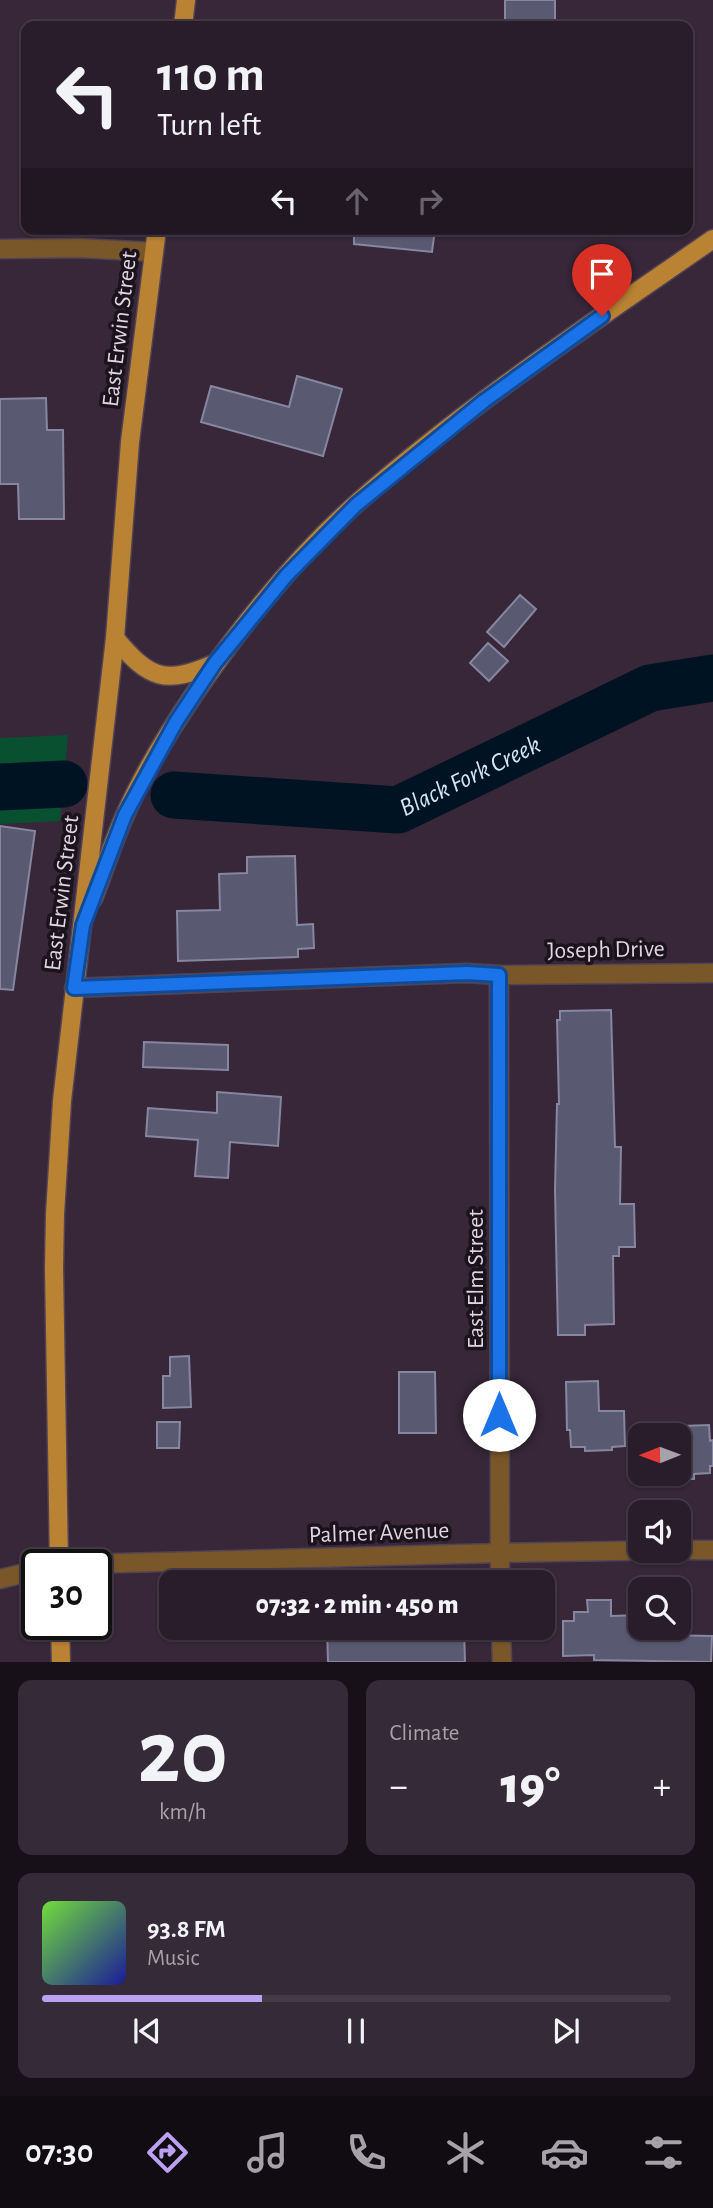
<!DOCTYPE html>
<meta charset="utf-8">
<style>
body{margin:0;font-family:"Alegreya Sans",sans-serif;background:#352a37;color:#f1f3f6;height:100vh;display:flex;flex-direction:column;font-size:26px;white-space:nowrap}
*{box-sizing:border-box;margin:0}
p{font-size:23px;color:#a5a2a9}
.icon{flex:none;width:38px;height:38px;fill:none;stroke:currentColor;stroke-width:2;stroke-linecap:round;stroke-linejoin:round}
.map{position:relative;height:1662px;overflow:hidden}
.side{display:flex;flex-direction:column;gap:18px;padding:18px;background:#171018;flex:1}
.side>*{flex:none}
.banner{position:absolute;left:21px;top:21px;width:672px;height:214px;border-radius:14px;box-shadow:0 2px 5px #0004,0 0 0 2px #453b47;background:#291d2b;color:#f1f3f6;overflow:hidden}
.needle{width:46px;rotate:269deg}
.fabs{position:absolute;left:628px;top:1423px;display:grid;gap:14px}
.fabs a{display:grid;place-items:center;width:63px;height:63px;border-radius:14px;background:#291d2b;box-shadow:0 2px 5px #0004,0 0 0 2px #453b47;font-size:35px}
.speed{position:absolute;left:21px;top:1549px;display:flex;gap:14px;font-size:35px;font-weight:700;text-align:center}
.speed>*{display:grid;place-content:center;width:91px;height:91px;border-radius:50%;background:#291d2b;box-shadow:0 2px 5px #0004,0 0 0 2px #453b47;line-height:1}
.speed .limit{border:4px solid #111;border-radius:10px;background:#fff;color:#111}
.pin{position:absolute;display:grid;place-items:center;width:60px;height:60px;color:#fff;margin:-72px -30px;border-radius:50% 50% 50% 0;rotate:-45deg;box-shadow:0 0 7px #0007}
.pin .icon{rotate:45deg}
.me{position:absolute;width:77px;margin:-38px;rotate:0deg;stroke-linejoin:round;filter:drop-shadow(0 0 5px #0008)}
.turn{display:flex;align-items:center;gap:24px;height:147px;padding:0 21px;font-size:32px}
.turn .icon{width:91px;height:91px;stroke-width:2.5}
.turn b{display:block;font-size:49px;line-height:60px}
.lanes{display:flex;align-items:center;height:66px;padding:0 21px;background:#0003;justify-content:center;gap:35px;direction:ltr}
.lanes .off{opacity:.35}
.big{font-size:52px;font-weight:800;line-height:1.1}
.side .widget{flex:1;display:flex;flex-direction:column;justify-content:center;gap:10px;min-width:0;padding:0 24px;border-radius:14px;background:#352a37}
.side .dial{align-items:center;gap:0}
.dial b{font-size:91px;line-height:1}
.song{display:flex;align-items:center;gap:21px}
.cover{width:84px;height:84px;border-radius:10px;background:linear-gradient(135deg,hsl(100 70% 55%),hsl(240 70% 35%))}
.played{height:7px;border-radius:4px;background:linear-gradient(90deg,#bca0f2 35%,#453b47 35%)}
.keys{display:flex;justify-content:space-around;direction:ltr}
.heat{display:flex;justify-content:space-between;align-items:center;font-size:38px;direction:ltr}
.side .tiles{flex:1;display:grid;gap:18px;grid-template-columns:1fr 1fr}
.widget:last-child{grid-column:span 2}
.trip{position:absolute;left:159px;top:1570px;width:396px;height:70px;border-radius:14px;background:#291d2b;box-shadow:0 2px 5px #0004,0 0 0 2px #453b47;font-weight:800;line-height:70px;text-align:center}
.tabs{display:flex;height:112px;justify-content:space-around;align-items:center;background:#100c11;color:#a5a2a9}
.tabs .icon{width:49px;height:49px}
.tabs .on{color:#bca0f2}
.tabs b{font-size:32px;color:#f1f3f6}
.map>svg:first-child{display:block}
.green{fill:#095030}
.lines{fill:none;stroke-linecap:round;stroke-linejoin:round}
.river{stroke:#001322;stroke-width:47}
.building{fill:#595a72;stroke:#8686a0;stroke-width:2}
.minor-casing{stroke:#524354;stroke-width:21}
.major-casing{stroke:#524354;stroke-width:21}
.minor{stroke:#7a5729;stroke-width:18}
.major{stroke:#ba8233;stroke-width:18}
.route-casing{stroke:#114b97;stroke-width:18}
.route{stroke:#1a73e8;stroke-width:12}
.labels{text-anchor:middle;stroke-width:7;stroke-linejoin:round;paint-order:stroke}
.street-label{font-size:24px;fill:#dfd4e0;stroke:#1a131b}
.water-label{font-size:26px;font-style:italic;fill:#d2e5f3;stroke:#1a131b}
</style>
<div class="map">
<svg width="713" height="1662" viewBox="0 0 713 1662">
<rect width="100%" height="100%" fill="#372739"/>
<path class="green" d="M68 735 60 821 0 824V738Z"/>
<g class="lines">
<g class="river">
<path d="M0 787 64 784"/>
<path id="s1" d="M174 795 398 810 650 688 713 678"/>
</g>
</g>
<g class="building">
<path d="M505 0H555V20L505 21Z"/>
<path d="M354 229H435L432 252 354 244Z"/>
<path d="M297 376 342 389 323 456 201 422 211 386 289 407Z"/>
<path d="M46 398 47 430H63L64 519H19L18 484H0V399Z"/>
<path d="M520 595 536 609 504 647 487 632Z"/>
<path d="M488 643 508 661 489 681 470 663Z"/>
<path d="M0 826 35 831 13 990 0 989Z"/>
<path d="M295 856 297 925 313 924 314 948 298 949V957L178 961 177 911 220 910 219 874 247 873V857Z"/>
<path d="M611 1010 615 1147H621L620 1204H634L635 1247H619V1256H613L614 1324 585 1325V1335H558L555 1190 557 1104H559L557 1020H560V1011Z"/>
<path d="M144 1042 228 1045V1070L143 1067Z"/>
<path d="M217 1092 281 1097 278 1146 230 1142 228 1178 195 1176 198 1140 146 1136 148 1108 217 1113Z"/>
<path d="M189 1356 191 1407 163 1408V1376H170V1357Z"/>
<path d="M399 1372H435L436 1433H399Z"/>
<path d="M598 1381 599 1411H624L625 1446 612 1447V1450L585 1451V1447H571L570 1430H567L566 1382Z"/>
<path d="M157 1422H180L179 1448H157Z"/>
<path d="M709 1425 710 1441 713 1440V1466H710V1473L694 1474V1479H669V1474H654H679V1435H653L652 1427Z"/>
<path d="M587 1600H611V1616L640 1615V1628H658L659 1635 712 1636 711 1662 594 1660V1655L563 1656V1621H574V1612H588Z"/>
<path d="M327 1628H464L465 1662H328Z"/>
</g>
<g class="lines">
<defs>
<g id="minor">
<path d="M0 249 79 248 154 252"/>
<path d="M499 975 500 1582"/>
<path d="M74 988 466 973 499 975 713 973"/>
<path d="M679 1550H713"/>
<path d="M83 1564 499 1553 676 1550"/>
<path d="M0 1579 37 1570"/>
<path d="M501 1628 502 1662"/>
</g>
<g id="major">
<path d="M183 26 186 0"/>
<path d="M115 638C150 680 165 685 216 663"/>
<path d="M93 899C104 871 113 842 125 815 143 774 168 733 193 696 240 627 294 559 357 503 468 405 592 323 713 239"/>
<path d="M59 1564 54 1268 55 1214 62 1101 115 638 130 442 157 229"/>
<path d="M60 1624 61 1662"/>
</g>
</defs>
<use href="#minor" class="minor-casing"/>
<use href="#major" class="major-casing"/>
<use href="#minor" class="minor"/>
<use href="#major" class="major"/>
</g>
<g class="lines">
<defs>
<path id="route" d="M499 1415V975L467 973 74 988 83 925 125 815 176 722 215 663 286 576 356 505 484 401 602 316"/>
</defs>
<use href="#route" class="route-casing"/>
<use href="#route" class="route"/>
</g>
<g class="labels">
<g class="street-label">
<text transform="translate(119 329) rotate(-83)" y="8">East Erwin Street</text>
<text transform="translate(61 893) rotate(-83)" y="8">East Erwin Street</text>
<text transform="translate(606 949) rotate(-1)" y="8">Joseph Drive</text>
<text transform="translate(475 1279) rotate(-90)" y="8">East Elm Street</text>
<text transform="translate(379 1532) rotate(-2)" y="8">Palmer Avenue</text>
</g>
<g class="water-label">
<text dy="9" stroke="none"><textPath href="#s1" startOffset="304">Black Fork Creek</textPath></text>
</g>
</g>
</svg>
<div class="fabs">
<a><svg class="needle" viewBox="-14 -14 28 28"><path d="M0-13l5 13h-10z" fill="#e53935"/><path d="M0 13l5-13h-10z" fill="#a5a2a9"/></svg></a>
<a><svg class="icon" aria-label="sound" viewBox="0 0 24 24"><path d="M4 9h4l5-4v14l-5-4H4zM17 9q2 3 0 6"/></svg></a>
<a><svg class="icon" aria-label="search" viewBox="0 0 24 24"><circle cx="10" cy="10" r="6"/><path d="M15 15l6 6"/></svg></a>
</div>
<div class="speed"><div class="limit">30</div></div>
<div class="pin" style="left:602px;top:316px;background:#d93025"><svg class="icon" aria-label="arrive" viewBox="0 0 24 24"><path d="M6 21V4h12l-3 4 3 4H6"/></svg></div>
<svg class="me" style="left:499px;top:1415px" viewBox="-20 -20 40 40"><circle r="19" fill="#fff"/><path d="M0-13L10 11 0 6-10 11z" fill="#1a73e8"/></svg>
<div class="trip">07:32 · 2 min · 450 m</div>
<div class="banner">
<div class="turn"><svg class="icon" aria-label="left" viewBox="0 0 24 24"><path d="M17 20v-9H6M10 6l-5 5 5 5"/></svg><div><b>110 m</b>Turn left</div></div>
<div class="lanes"><svg class="icon" aria-label="left" viewBox="0 0 24 24"><path d="M17 20v-9H6M10 6l-5 5 5 5"/></svg><svg class="icon off" aria-label="ahead" viewBox="0 0 24 24"><path d="M12 20V5M6 11l6-6 6 6"/></svg><svg class="icon off" aria-label="right" viewBox="0 0 24 24"><path d="M7 20v-9h11M14 6l5 5-5 5"/></svg></div>
</div>
</div>
<section class="side">
<div class="tiles">
<div class="widget dial"><b>20</b><p>km/h</p></div>
<div class="widget"><p>Climate</p>
<div class="heat"><a>−</a><b class="big">19°</b><a>+</a></div>
</div>
<div class="widget">
<div class="song"><i class="cover"></i><div><b>93.8 FM</b><p>Music</p></div></div>
<div class="played"></div>
<div class="keys"><svg class="icon" aria-label="previous" viewBox="0 0 24 24"><path d="M18 5L8 12l10 7zM5 5v14"/></svg><svg class="icon" aria-label="pause" viewBox="0 0 24 24"><path d="M8 5v14M16 5v14"/></svg><svg class="icon" aria-label="next" viewBox="0 0 24 24"><path d="M6 5l10 7-10 7zM19 5v14"/></svg></div>
</div>
</div>
</section>
<nav class="tabs">
<b>07:30</b>
<svg class="icon on" aria-label="directions" viewBox="0 0 24 24"><path d="M12 3l9 9-9 9-9-9zM9 14v-3h6M13 9l2 2-2 2"/></svg>
<svg class="icon" aria-label="music" viewBox="0 0 24 24"><path d="M9 18V5l10-2v13"/><circle cx="6" cy="18" r="3"/><circle cx="16" cy="16" r="3"/></svg>
<svg class="icon" aria-label="phone" viewBox="0 0 24 24"><path d="M5 4h4l2 5-3 2q2 4 5 5l2-3 5 2v4C11 20 4 13 5 4z"/></svg>
<svg class="icon" aria-label="climate" viewBox="0 0 24 24"><path d="M12 3v18M4 7l16 10M4 17L20 7"/></svg>
<svg class="icon" aria-label="car" viewBox="0 0 24 24"><path d="M5 17H2v-5l4-1 3-4h7l3 4 3 1v5h-3M9 17h6M6 11h13"/><circle cx="7" cy="17" r="2"/><circle cx="17" cy="17" r="2"/></svg>
<svg class="icon" aria-label="filters" viewBox="0 0 24 24"><path d="M4 7h16M4 17h16"/><circle cx="9" cy="7" r="2"/><circle cx="15" cy="17" r="2"/></svg>
</nav>
